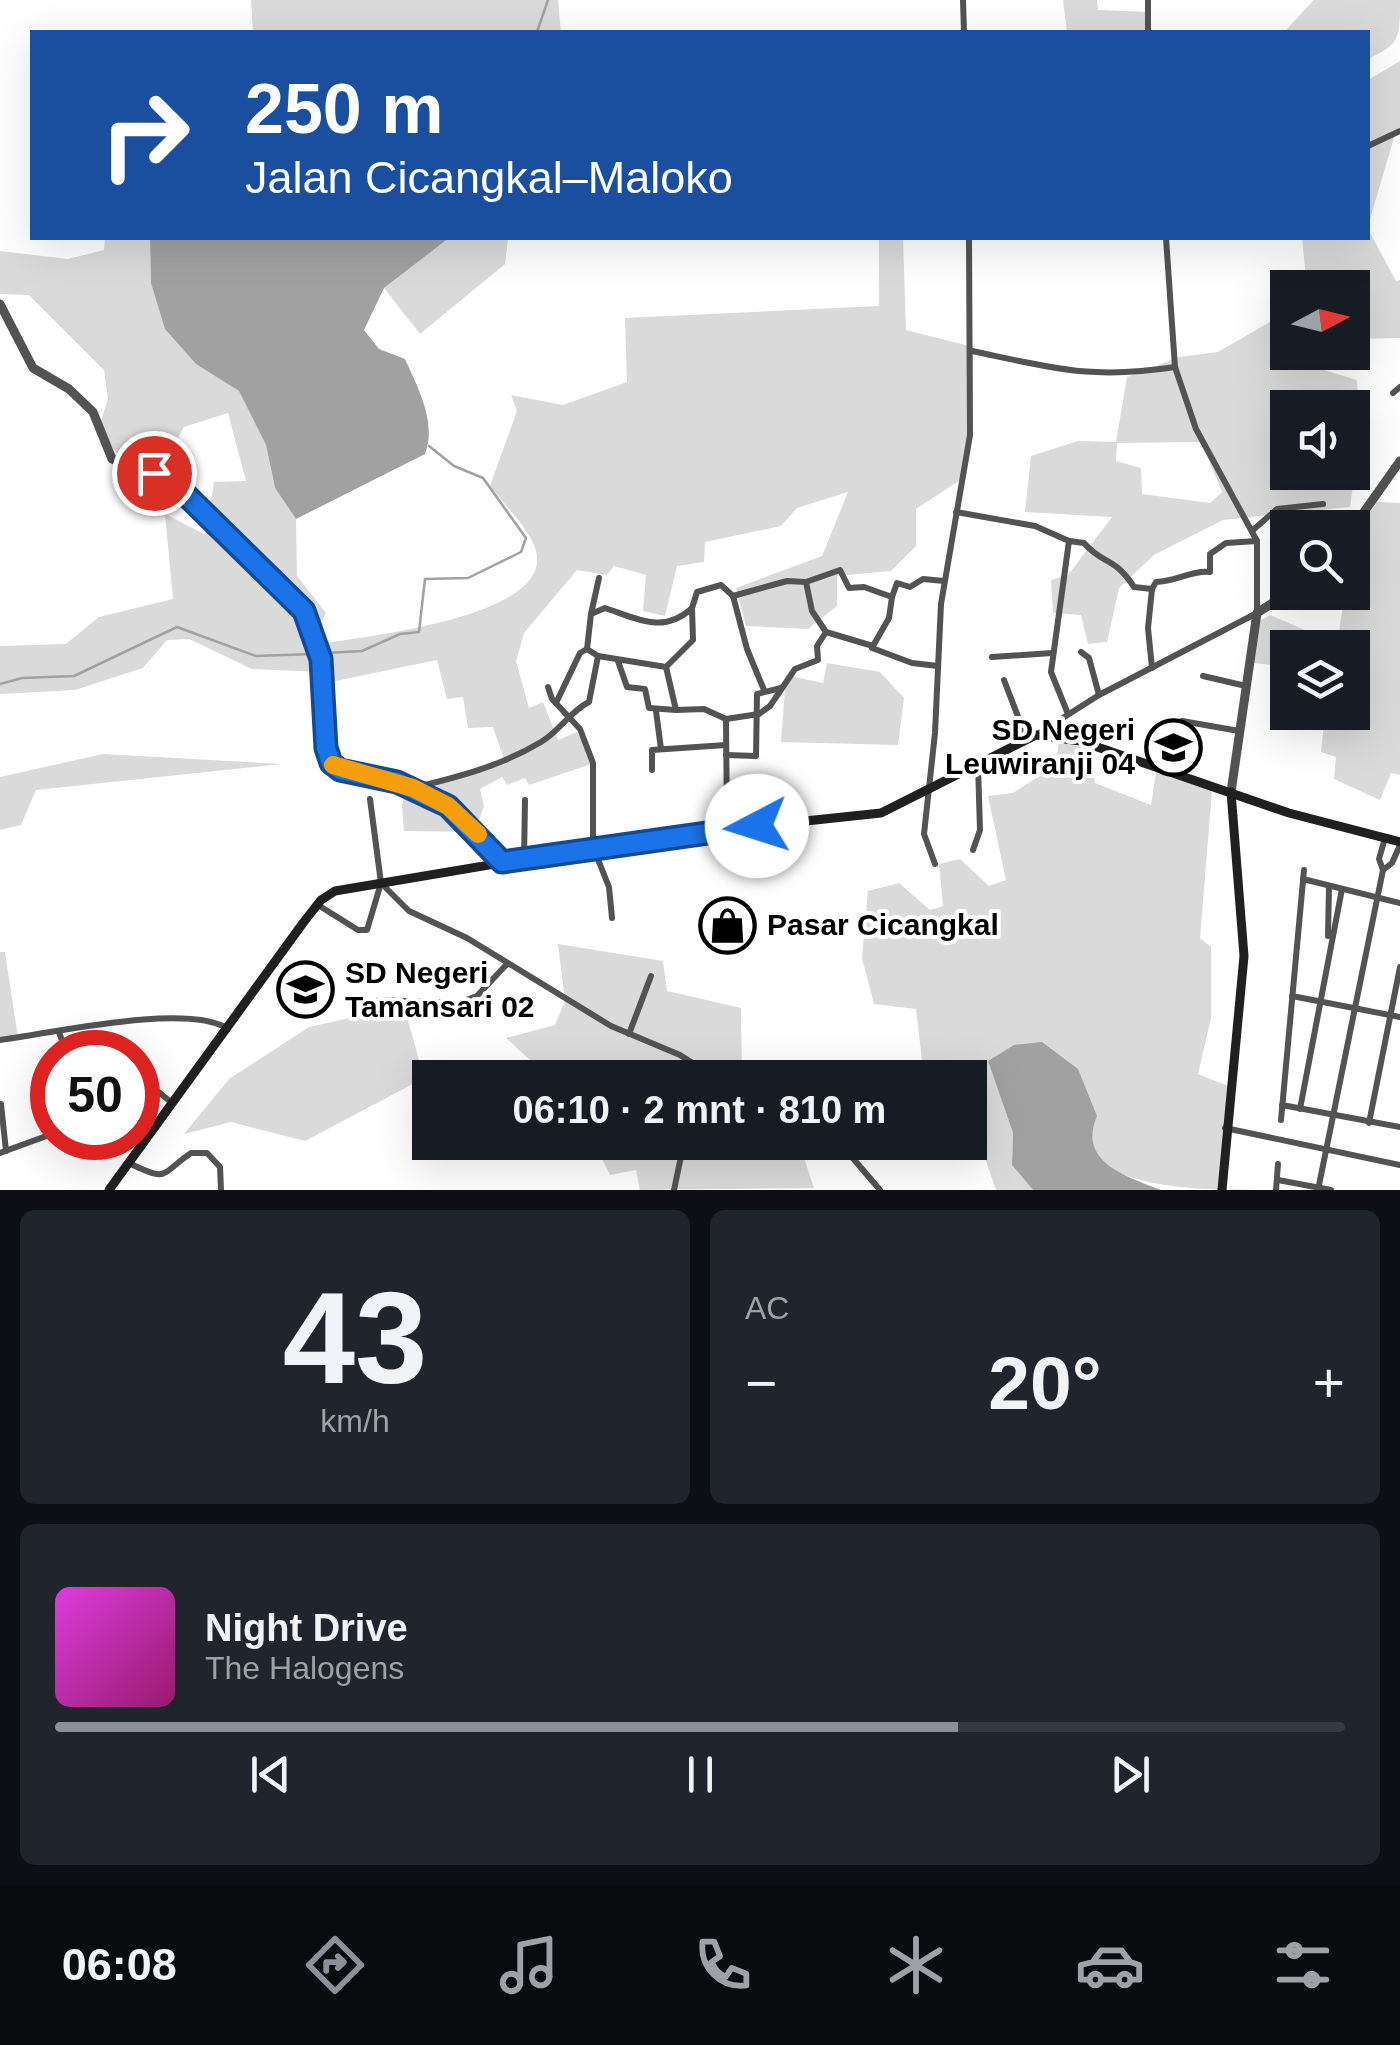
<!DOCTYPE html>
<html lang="id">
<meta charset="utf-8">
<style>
body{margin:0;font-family:Helvetica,sans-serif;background:#20242c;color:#f1f3f6;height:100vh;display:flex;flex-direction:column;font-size:38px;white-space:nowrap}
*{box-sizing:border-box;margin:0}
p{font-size:32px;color:#9ea1a6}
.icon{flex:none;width:55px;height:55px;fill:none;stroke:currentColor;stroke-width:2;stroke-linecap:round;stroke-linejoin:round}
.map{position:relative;height:1190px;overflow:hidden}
.sheet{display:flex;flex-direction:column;gap:20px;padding:20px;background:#0d0f14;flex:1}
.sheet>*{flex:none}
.hud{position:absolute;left:30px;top:30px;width:1340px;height:210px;border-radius:0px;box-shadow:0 10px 40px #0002;background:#1a4fa0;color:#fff;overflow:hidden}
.needle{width:65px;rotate:83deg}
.controls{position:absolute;left:1270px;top:270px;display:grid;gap:20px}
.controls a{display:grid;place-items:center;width:100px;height:100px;border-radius:0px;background:#171b24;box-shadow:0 10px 40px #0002;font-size:50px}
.speed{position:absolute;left:30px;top:1030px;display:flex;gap:20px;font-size:50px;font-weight:700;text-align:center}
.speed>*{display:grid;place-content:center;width:130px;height:130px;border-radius:50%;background:#171b24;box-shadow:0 10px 40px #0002;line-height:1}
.speed .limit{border:15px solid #d22;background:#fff;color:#111}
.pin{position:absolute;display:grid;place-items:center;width:85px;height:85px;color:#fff;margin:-42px;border:5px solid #fff;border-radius:50%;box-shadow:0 2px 10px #0007}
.me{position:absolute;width:110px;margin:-55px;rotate:265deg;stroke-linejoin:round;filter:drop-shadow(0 0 8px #0008)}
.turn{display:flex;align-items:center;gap:35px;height:210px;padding:0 50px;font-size:45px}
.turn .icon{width:130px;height:130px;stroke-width:2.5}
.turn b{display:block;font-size:70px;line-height:85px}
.big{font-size:75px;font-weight:700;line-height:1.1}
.sheet .widget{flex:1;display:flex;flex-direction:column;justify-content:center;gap:15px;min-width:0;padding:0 35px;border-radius:15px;background:#20242c}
.sheet .dial{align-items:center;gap:0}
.dial b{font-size:130px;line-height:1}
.song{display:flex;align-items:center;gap:30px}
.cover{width:120px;height:120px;border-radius:15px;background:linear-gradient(135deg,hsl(300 70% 55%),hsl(320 70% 35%))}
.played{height:10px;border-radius:5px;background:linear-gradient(90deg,#8c9099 70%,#363941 70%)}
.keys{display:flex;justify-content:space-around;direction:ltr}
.heat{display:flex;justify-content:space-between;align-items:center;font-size:55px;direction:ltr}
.sheet .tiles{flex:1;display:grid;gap:20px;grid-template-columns:1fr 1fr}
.widget:last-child{grid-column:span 2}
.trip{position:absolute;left:412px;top:1060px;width:575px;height:100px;border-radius:0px;background:#171b24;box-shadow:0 10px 40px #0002;font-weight:700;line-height:100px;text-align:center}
.menu{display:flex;height:160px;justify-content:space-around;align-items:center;background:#090b0e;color:#9ea1a6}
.menu .icon{width:70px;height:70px}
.menu .selected{color:#8c9099}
.menu b{font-size:45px;color:#f1f3f6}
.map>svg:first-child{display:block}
.green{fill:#dadada;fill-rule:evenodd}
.water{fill:#a1a1a1}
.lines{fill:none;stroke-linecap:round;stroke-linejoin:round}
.stream{stroke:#a1a1a1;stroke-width:2.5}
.minor{stroke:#535353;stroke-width:6}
.tertiary{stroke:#535353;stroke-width:9}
.secondary{stroke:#202020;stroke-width:9}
.route-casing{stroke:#114b97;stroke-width:25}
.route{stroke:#1a73e8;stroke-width:18}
.slow{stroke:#f59e0b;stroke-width:18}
.labels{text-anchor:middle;stroke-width:8;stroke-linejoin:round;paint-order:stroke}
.poi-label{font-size:30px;font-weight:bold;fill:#000;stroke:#fff;text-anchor:start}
</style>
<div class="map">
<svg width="1400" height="1190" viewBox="0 0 1400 1190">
<rect width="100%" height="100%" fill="#fff"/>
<g class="green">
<path d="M251 0H558L561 32H253Z"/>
<path d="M1063 0H1097L1098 10 1147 12 1146 32H1067Z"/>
<path d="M1314 0H1400C1400 39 1400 44 1368 59V32H1284Z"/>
<path d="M1400 61V132L1395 134 1368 226V80Z"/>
<path d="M1368 229 1396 281 1400 280V338L1353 339 1352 288 1307 287 1302 238H1368Z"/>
<path d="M105 238H150L151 283 196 364 239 390 266 445 275 488 296 519 297 576 326 613 317 629 321 644C365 636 544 618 537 556 534 532 504 505 490 486L517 411 511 395 563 405 627 382 625 318 879 306V238H903L906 330 973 347 972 439 965 477 916 509V546L891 571 837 576V606L808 629 746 626 736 588 822 556 848 492 797 508 781 526 705 542 704 562 677 566 665 616 643 611 646 575 614 566 607 575 577 570 524 633 516 661 529 708 543 702 558 740 577 732 594 763 529 785 525 778 507 785 502 777 480 789 484 806 475 832 404 831 402 805 407 784 476 774 505 762 493 727 468 728 463 697 447 699 437 660 321 684 319 672 252 669 189 639 167 640 143 668 75 690 0 694V646L66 644 99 617 173 599 165 514 123 496 121 458 98 430 108 399 104 370 29 295 0 294V251L68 259 104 250ZM228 413 246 481 214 482 206 535 165 514 160 471 184 427Z"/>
<path d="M449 238H508L505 264 420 334 384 288Z"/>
<path d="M1287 312 1288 352 1328 353 1321 369 1357 380 1360 435 1350 507 1223 520 1154 555 1119 588 1107 642 1088 644 1081 615 1053 613 1051 580 1068 575 1112 517 1025 512 1031 456 1078 441 1116 442 1127 377 1179 357 1218 352ZM1288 408H1352V472H1288ZM1201 442 1222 492 1210 503 1142 494 1141 468 1116 461 1117 443Z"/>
<path d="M1377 502 1400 503V775L1391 773 1380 800 1334 779 1336 757 1321 752 1325 713 1352 712V648H1288L1287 702 1276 699 1281 666 1253 663 1260 621 1270 615 1337 644 1345 594H1302L1352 592 1353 539Z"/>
<path d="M827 663 880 672 904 698 898 745 781 742 786 675 823 683Z"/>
<path d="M1059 742 1090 749 1095 783 1151 805 1156 772 1212 791 1200 938 1211 947V1018L1198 1074 1228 1086 1219 1189 1259 1190C1215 1190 1131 1190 1100 1160 1094 1153 1093 1140 1091 1131L988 1061 1013 1133 1012 1165 1033 1190H996L970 1114V1078L924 1077 916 1009 874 1004 862 958 868 891 899 883 930 910 943 906 939 864 960 859 989 886 1006 880 988 796 1013 793 1055 766Z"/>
<path d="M103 754 282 764 36 790 21 825 0 830V777Z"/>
<path d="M558 944 663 961 667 991 741 1008 742 1077H548L506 1038 555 1025 565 1001Z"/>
<path d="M0 952H5L18 1038 0 1041Z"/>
<path d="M404 1006 424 1078 305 1141 231 1122 184 1134 229 1079 309 1027Z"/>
<path d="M594 1143H799L814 1188 640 1190 636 1170 610 1175Z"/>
</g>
<g class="water">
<path d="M150 238H449L384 288 364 330 379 349 405 359C418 388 437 423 425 454L296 519 275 488 266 445 239 391 196 364 165 329 151 283Z"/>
<path d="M1042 1042 1078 1069 1097 1116C1077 1163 1127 1176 1161 1190H1033L1012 1165 1013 1133 988 1061 1014 1045Z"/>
</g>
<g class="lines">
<g class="stream">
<path d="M537 32 548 0"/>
<path d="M326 653 362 651 400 634 419 632 425 579 468 578 521 552 526 538 483 478 454 466 429 446"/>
<path d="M0 684 22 678 74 676 177 627 256 656 314 654"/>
</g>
<g class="minor">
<path d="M963 0 964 32"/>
<path d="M1148 32V0"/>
<path d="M1368 146 1400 131"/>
<path d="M972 351C1053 368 1091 380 1175 367"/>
<path d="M1393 393 1400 387"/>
<path d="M956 512 1035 526 1069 541 1051 672 1068 714"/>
<path d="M1253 530 1277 509 1323 504"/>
<path d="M1069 541 1084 543C1103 565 1114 556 1134 587L1152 589 1156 582C1176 582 1191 570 1210 572V554L1226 543 1257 541"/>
<path d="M806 582 812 611 826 632"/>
<path d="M733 596 747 649 764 690"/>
<path d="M591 614 599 578"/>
<path d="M872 648 912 663 938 666"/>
<path d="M587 649 591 614 605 608C638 619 663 634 691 609"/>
<path d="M1081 652 1089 658 1099 695"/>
<path d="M992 657 1052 653"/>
<path d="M618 661 627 687 645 689 649 708 676 710"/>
<path d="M666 667 676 710 704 709 726 719 759 714 770 706 795 669 818 660 817 646 826 632 873 646 889 618 892 597"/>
<path d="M1152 668 1148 628 1152 589"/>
<path d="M1203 676 1246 686"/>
<path d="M1004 680 1022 727 1018 743"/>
<path d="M548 687 552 699 580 729 593 763V847L609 887 612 918"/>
<path d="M556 703 580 653 587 649 598 656"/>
<path d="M656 711 661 749"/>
<path d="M726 719 727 829"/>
<path d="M1182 721 1239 731"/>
<path d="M1036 735 1099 695 1257 613V541L1196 429 1175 367 1166 238"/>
<path d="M726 755 756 756 757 694 781 688"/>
<path d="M652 770V750L726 745"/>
<path d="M413 788C458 777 501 766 541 742 560 731 569 712 589 702L598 656 666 667 693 640 692 608 697 592 721 585 733 596 787 581 806 582 840 570 849 588 864 587 892 597 897 583 910 587 923 579 944 581"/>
<path d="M757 826 763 801 760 780"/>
<path d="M973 850 980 830 978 765"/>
<path d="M524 858 525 800"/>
<path d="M935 864 924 834 935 733 941 604 970 435 969 238"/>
<path d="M1383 870 1392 863 1400 845"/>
<path d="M1303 879 1400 903"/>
<path d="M381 883 409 911 467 938 611 1026 680 1055 716 1078"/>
<path d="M318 905 358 930H367L381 883 370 799"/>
<path d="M1328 936 1329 886"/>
<path d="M1292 996 1400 1017"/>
<path d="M379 1000 458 1003 477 996 506 965"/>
<path d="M59 1032 66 1052"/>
<path d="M629 1034 651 976"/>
<path d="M0 1040C53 1033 184 1003 227 1028"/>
<path d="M138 1093 155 1089 172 1103"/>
<path d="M1 1104 6 1151"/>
<path d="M1282 1105 1400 1127"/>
<path d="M1300 1109 1342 889"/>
<path d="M1281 1120 1304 870"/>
<path d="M1369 1123 1400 967"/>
<path d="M1225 1128 1400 1165"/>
<path d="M84 1138H99"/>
<path d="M839 1142 880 1190"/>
<path d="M0 1153 52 1134"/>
<path d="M131 1164C169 1183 161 1173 191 1153H207L220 1167 221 1190"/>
<path d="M1278 1180 1331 1190"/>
<path d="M674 1190 684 1142"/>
<path d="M1276 1190 1278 1164"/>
<path d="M1318 1190 1383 870 1379 859 1385 838"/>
</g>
<g class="tertiary">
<path d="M0 304 33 368 69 389 93 412 112 459 170 481 304 611 321 659 326 748 331 763 340 769 397 782 447 806 503 862"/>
<path d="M1352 529 1400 461"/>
<path d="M1231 792 1257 613 1290 592"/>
</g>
<g class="secondary">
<path d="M109 1190 303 923 321 900 335 891 655 837 881 813 1036 735 1080 741 1289 813 1400 842"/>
<path d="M1222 1190 1244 956 1231 792"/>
</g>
</g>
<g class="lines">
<defs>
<path id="route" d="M154 473 183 492 304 611 321 659 326 748 331 763 340 770 397 782 448 806 502 862 757 826"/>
</defs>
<use href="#route" class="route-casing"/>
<use href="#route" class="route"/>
<path class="slow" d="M333 765 413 788 448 806 478 834"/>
</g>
<defs>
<symbol id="school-ring" viewBox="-11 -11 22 22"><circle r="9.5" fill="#fff" stroke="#000" stroke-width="1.5"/><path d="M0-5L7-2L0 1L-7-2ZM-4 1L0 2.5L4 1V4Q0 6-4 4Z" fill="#000"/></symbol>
<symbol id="shop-ring" viewBox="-11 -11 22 22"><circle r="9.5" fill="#fff" stroke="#000" stroke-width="1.5"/><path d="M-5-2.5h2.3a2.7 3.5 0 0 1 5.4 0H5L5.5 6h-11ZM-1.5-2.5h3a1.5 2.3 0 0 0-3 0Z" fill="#000"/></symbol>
</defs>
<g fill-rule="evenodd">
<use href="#school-ring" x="1142" y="716" width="63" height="63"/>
<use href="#shop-ring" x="696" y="894" width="63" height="63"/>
<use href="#school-ring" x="274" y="958" width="63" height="63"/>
</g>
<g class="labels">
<g class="poi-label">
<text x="1135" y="740" text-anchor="end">SD Negeri<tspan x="1135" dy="34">Leuwiranji 04</tspan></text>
<text x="767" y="935">Pasar Cicangkal</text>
<text x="345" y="983">SD Negeri<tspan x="345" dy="34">Tamansari 02</tspan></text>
</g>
</g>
</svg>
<div class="controls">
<a><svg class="needle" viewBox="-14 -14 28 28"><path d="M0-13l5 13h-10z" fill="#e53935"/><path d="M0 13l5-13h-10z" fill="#9ea1a6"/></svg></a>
<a><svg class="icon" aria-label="sound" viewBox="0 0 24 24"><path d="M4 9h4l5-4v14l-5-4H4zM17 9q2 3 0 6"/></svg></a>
<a><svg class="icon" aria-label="search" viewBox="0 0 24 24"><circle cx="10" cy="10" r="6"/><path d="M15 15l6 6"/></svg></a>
<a><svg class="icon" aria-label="layers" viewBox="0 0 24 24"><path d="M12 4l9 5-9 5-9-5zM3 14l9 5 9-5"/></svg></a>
</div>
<div class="speed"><div class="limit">50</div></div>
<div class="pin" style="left:154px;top:473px;background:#d93025"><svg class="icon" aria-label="arrive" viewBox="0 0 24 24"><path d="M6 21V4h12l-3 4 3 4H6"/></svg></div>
<svg class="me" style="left:757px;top:826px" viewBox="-20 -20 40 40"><circle r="19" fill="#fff"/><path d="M0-13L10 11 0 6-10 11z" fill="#1a73e8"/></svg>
<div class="trip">06:10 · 2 mnt · 810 m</div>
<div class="hud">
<div class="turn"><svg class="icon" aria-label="right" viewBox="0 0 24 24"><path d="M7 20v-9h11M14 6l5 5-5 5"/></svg><div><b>250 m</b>Jalan Cicangkal–Maloko</div></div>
</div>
</div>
<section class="sheet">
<div class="tiles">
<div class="widget dial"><b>43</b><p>km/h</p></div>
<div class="widget"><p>AC</p>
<div class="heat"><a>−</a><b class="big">20°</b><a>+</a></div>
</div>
<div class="widget">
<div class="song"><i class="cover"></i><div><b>Night Drive</b><p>The Halogens</p></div></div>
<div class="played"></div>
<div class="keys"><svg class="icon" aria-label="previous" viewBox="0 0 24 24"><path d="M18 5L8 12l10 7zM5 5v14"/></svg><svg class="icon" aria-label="pause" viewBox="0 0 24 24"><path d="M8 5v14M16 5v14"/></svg><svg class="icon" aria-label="next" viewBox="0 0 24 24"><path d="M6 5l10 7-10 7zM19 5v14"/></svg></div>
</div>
</div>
</section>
<nav class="menu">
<b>06:08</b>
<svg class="icon selected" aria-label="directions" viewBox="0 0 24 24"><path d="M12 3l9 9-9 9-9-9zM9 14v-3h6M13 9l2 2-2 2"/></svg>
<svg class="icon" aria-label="music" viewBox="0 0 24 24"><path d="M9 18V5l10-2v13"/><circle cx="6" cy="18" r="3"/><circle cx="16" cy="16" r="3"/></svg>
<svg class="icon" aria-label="phone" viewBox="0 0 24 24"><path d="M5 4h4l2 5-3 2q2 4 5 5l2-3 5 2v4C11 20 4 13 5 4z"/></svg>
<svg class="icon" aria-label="climate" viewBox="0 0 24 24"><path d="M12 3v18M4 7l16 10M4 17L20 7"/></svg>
<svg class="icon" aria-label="car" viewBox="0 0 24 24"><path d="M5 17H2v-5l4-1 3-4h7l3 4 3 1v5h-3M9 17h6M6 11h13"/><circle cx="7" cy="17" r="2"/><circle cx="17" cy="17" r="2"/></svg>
<svg class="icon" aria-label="filters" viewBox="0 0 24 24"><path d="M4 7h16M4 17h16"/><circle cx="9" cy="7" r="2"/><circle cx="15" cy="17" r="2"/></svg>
</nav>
